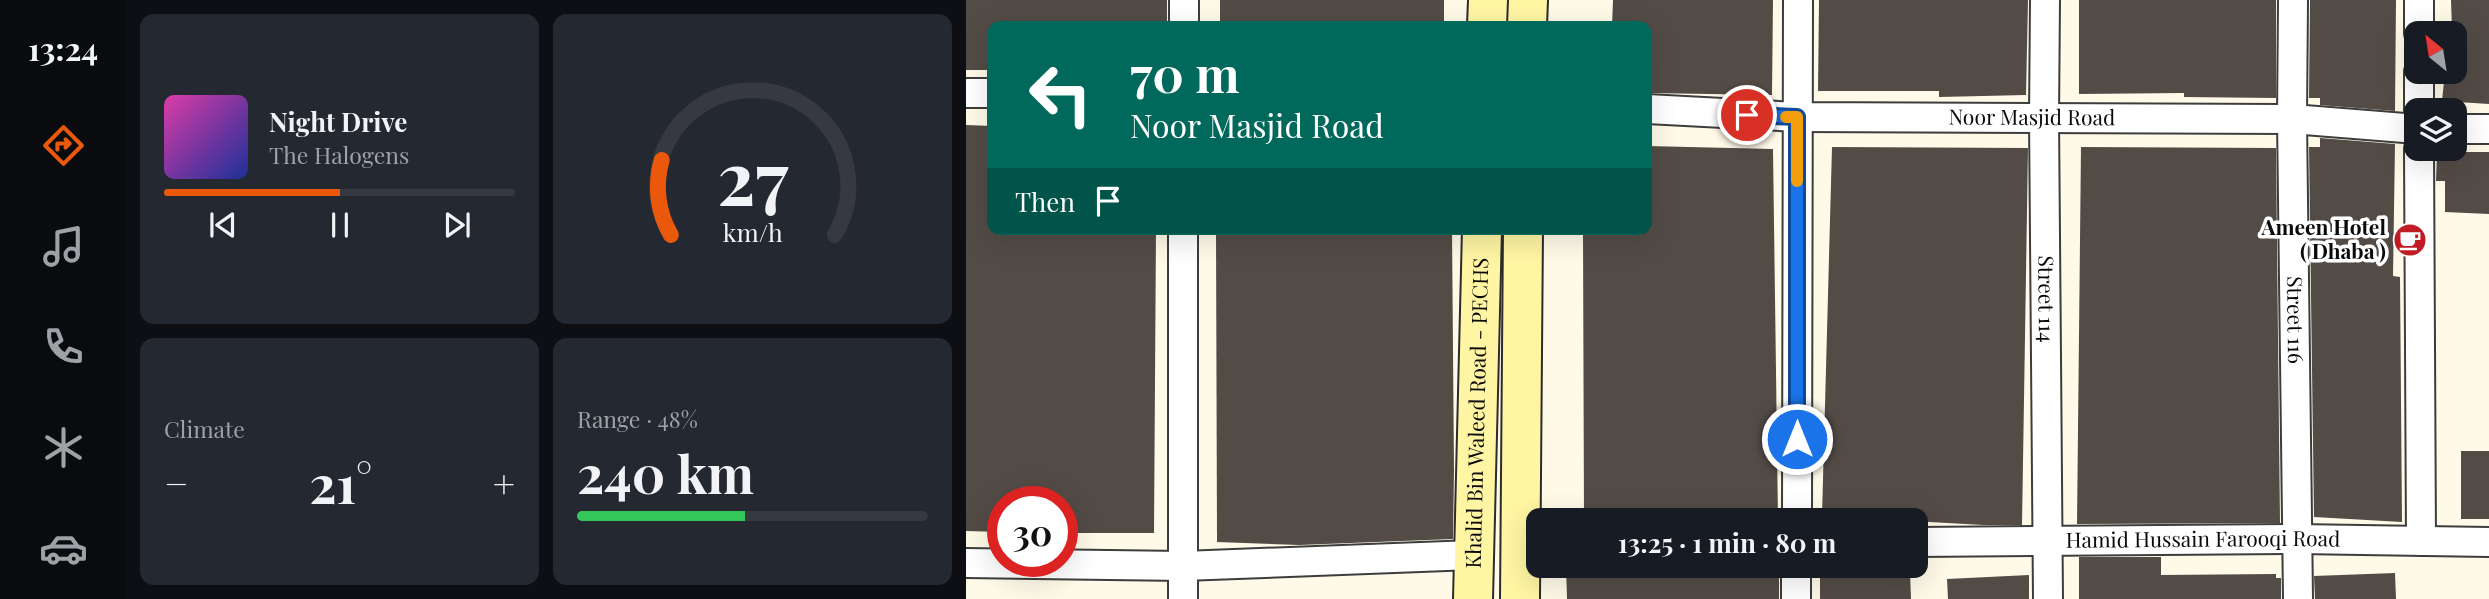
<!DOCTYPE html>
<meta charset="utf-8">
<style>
body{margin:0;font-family:"Playfair Display",serif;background:#242831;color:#f1f3f6;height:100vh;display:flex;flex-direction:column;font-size:26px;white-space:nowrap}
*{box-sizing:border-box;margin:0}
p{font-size:23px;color:#9ea1a6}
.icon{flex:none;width:38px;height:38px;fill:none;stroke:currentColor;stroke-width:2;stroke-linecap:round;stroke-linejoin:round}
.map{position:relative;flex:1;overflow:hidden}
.details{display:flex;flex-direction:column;gap:14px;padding:14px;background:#0d0f14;width:840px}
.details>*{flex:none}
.guide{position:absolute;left:21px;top:21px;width:665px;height:214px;border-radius:14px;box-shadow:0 7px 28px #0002;background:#00695c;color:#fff;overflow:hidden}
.needle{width:46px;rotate:330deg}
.buttons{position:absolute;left:1438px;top:21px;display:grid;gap:14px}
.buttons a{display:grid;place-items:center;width:63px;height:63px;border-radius:14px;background:#171b24;box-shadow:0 7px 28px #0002;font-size:35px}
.speed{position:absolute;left:21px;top:486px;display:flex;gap:14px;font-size:35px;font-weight:700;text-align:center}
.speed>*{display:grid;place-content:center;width:91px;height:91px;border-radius:50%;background:#171b24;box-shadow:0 7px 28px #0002;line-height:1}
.speed .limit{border:10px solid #d22;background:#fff;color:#111}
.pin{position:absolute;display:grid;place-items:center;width:60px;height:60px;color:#fff;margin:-30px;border:4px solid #fff;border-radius:50%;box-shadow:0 2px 7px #0007}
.me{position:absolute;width:77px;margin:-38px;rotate:0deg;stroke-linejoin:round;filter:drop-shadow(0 0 5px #0008)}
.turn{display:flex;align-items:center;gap:24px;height:147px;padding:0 28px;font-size:32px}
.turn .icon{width:91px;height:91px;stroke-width:2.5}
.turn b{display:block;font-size:49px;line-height:60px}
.then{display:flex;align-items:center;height:66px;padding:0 28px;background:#0003;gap:14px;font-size:26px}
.big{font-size:52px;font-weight:700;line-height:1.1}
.details .tile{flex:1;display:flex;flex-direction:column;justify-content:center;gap:10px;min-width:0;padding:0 24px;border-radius:14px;background:#242831}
.details .dial{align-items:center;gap:0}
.dial svg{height:182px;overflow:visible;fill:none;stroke:#363941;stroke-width:7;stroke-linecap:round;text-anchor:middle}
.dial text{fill:#f1f3f6;stroke:none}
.song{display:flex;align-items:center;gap:21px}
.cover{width:84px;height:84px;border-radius:10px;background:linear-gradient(135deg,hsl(320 70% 55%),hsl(230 70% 35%))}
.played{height:7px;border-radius:4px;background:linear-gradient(90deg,#ea580c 50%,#363941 50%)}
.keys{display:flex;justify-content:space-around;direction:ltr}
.heat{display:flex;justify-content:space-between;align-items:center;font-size:38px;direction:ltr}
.charge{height:10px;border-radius:5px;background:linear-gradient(90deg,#34c759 48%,#363941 0)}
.details .tiles{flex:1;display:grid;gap:14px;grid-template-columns:repeat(2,1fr)}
.trip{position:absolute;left:560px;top:508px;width:402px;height:70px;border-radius:14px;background:#171b24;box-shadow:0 7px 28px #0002;font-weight:700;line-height:70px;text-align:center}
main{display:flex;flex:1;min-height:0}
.dock{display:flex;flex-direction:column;width:126px;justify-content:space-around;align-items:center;background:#090b0e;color:#9ea1a6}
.dock .icon{width:49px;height:49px}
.dock .on{color:#ea580c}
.dock b{font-size:32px;color:#f1f3f6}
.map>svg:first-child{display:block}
.building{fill:#534b46}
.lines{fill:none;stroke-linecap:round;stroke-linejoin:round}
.minor-casing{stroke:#3d3d3d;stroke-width:32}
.secondary-casing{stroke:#2c2c2c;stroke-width:42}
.minor{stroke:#fff;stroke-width:28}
.secondary{stroke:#fff5a3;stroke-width:38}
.route-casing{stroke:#114b97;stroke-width:18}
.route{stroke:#1a73e8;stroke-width:12}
.slow{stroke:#f59e0b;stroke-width:12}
.labels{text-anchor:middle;stroke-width:7;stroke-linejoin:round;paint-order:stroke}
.street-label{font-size:21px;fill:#0a0a0a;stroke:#fff}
.poi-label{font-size:21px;font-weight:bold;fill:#0a0a0a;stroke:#fff;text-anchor:end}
</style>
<main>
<nav class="dock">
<b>13:24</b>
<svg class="icon on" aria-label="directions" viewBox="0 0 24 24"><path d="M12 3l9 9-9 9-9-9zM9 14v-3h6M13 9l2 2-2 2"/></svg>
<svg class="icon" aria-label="music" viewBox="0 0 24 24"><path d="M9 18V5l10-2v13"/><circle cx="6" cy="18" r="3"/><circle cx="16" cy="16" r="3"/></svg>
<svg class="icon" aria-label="phone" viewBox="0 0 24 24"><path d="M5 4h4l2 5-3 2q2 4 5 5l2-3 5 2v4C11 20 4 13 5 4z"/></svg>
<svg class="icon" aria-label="climate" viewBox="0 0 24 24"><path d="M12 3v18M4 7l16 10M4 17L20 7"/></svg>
<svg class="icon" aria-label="car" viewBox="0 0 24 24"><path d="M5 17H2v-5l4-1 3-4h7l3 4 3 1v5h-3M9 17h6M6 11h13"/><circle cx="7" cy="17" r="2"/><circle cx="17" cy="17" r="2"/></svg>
</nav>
<section class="details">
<div class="tiles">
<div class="tile">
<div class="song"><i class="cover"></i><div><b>Night Drive</b><p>The Halogens</p></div></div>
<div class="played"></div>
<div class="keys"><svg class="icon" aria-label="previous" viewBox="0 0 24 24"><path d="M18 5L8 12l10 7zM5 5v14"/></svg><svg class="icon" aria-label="pause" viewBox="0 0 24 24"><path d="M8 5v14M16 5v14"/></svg><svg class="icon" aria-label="next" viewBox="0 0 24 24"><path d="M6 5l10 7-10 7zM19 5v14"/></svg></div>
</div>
<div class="tile dial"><svg viewBox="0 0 100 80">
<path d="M14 69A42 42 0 1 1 86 69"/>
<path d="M14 69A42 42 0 0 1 10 36" stroke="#ea580c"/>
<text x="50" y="56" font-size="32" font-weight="700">27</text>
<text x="50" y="72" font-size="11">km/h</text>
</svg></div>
<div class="tile"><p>Climate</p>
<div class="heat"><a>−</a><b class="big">21°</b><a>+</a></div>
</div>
<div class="tile"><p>Range · 48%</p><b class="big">240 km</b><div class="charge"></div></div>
</div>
</section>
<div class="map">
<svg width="1523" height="599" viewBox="0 0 1523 599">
<rect width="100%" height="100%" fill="#fffae8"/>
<g class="building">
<path d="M0 0H201V26H26V70H0Z"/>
<rect x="254" y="0" width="224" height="26"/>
<path d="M647 0H807L806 95 681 93V26H646Z"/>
<path d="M853 0H1062L1060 95 973 97V91H852Z"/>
<path d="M1113 0H1310V98L1218 97V93L1113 94Z"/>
<path d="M1344 0H1430L1429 111 1354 105V98H1343Z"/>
<path d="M1485 0H1523V104L1476 101 1479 72H1489V33H1482V30H1486Z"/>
<path d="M0 125 26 126V229H190L188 533H96V502H37V532L0 531Z"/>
<path d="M1354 138 1429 144 1427 276 1434 277 1436 522 1348 517 1343 147H1354Z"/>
<path d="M681 146 807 149 812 520 618 519 617 229H681Z"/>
<path d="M866 147 1062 148 1056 525H1017L856 516Z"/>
<path d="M1115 147 1310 148 1314 523 1111 524Z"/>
<path d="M1477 152H1523V214L1479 212V181H1470L1471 154H1477Z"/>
<path d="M250 229H486L488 471 487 539 333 545 251 542Z"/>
<rect x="1495" y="451" width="28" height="68"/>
<path d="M1113 557H1195V575L1310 574V578H1315V599H1113Z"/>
<path d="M636 565H726L813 569V599H601L600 567Z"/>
<path d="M944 571 945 599H854V575Z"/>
<path d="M1429 573 1430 599H1349L1348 576Z"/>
<path d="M1063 575V599H982L981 579Z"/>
</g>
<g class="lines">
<defs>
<g id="minor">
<path id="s1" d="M1079 0 1078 117 1082 599"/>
<path id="s2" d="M1327 0 1326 119 1332 599"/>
<path d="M218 26V0"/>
<path d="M1453 33V0"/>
<path d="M0 93H26"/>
<path id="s3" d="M681 109 831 117 1326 119 1451 129"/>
<path d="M1453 110V72"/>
<path d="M1489 129H1523"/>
<path d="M1453 149 1455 541"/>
<path d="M831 520 832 0"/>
<path id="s4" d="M950 542 1332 539 1523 542"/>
<path d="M0 563 217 566 507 555"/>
<path d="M217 599V229"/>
<path d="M830 599V565"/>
</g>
<g id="secondary">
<path d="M521 26 522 0"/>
<path d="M561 26 562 0"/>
<path id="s5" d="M507 599 516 229"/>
<path d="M554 599 557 229"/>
</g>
</defs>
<use href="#minor" class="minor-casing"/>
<use href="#secondary" class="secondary-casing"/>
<use href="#minor" class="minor"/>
<use href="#secondary" class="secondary"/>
</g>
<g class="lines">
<defs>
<path id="route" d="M781 115 831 117V439"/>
</defs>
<use href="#route" class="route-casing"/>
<use href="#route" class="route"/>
<path class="slow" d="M820 117H831V181"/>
</g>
<defs>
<symbol id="cafe-disc" viewBox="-11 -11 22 22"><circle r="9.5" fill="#c01c23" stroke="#fff"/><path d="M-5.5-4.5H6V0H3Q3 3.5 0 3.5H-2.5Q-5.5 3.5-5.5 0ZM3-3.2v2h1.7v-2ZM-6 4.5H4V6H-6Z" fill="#fff"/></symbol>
</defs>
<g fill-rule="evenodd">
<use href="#cafe-disc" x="1425" y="221" width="38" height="38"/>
</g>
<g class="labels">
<g class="street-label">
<text dy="7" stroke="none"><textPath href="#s3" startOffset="385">Noor Masjid Road</textPath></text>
<text dy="7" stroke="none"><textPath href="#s1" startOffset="299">Street 114</textPath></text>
<text dy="7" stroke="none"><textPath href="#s2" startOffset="320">Street 116</textPath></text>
<text dy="7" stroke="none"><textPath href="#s5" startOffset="186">Khalid Bin Waleed Road - PECHS</textPath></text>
<text dy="7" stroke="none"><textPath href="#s4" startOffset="287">Hamid Hussain Farooqi Road</textPath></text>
</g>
<g class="poi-label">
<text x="1420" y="235">Ameen Hotel<tspan x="1420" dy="24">( Dhaba )</tspan></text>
</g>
</g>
</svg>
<div class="buttons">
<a><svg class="needle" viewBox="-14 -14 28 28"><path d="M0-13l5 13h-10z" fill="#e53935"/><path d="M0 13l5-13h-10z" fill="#9ea1a6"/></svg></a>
<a><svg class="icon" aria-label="layers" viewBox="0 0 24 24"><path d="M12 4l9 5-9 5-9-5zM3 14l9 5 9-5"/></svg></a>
</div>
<div class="speed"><div class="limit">30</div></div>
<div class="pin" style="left:781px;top:115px;background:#d93025"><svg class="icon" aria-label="arrive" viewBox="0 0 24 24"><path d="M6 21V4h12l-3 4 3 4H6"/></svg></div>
<svg class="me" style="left:831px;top:439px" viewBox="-20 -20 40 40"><circle r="17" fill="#1a73e8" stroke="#fff" stroke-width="3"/><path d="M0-11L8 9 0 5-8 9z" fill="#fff"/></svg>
<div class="trip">13:25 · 1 min · 80 m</div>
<div class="guide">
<div class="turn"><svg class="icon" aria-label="left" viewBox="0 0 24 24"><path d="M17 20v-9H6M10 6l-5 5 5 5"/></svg><div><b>70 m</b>Noor Masjid Road</div></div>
<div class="then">Then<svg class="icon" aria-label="arrive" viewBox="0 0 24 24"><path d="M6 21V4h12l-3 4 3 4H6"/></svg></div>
</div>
</div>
</main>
